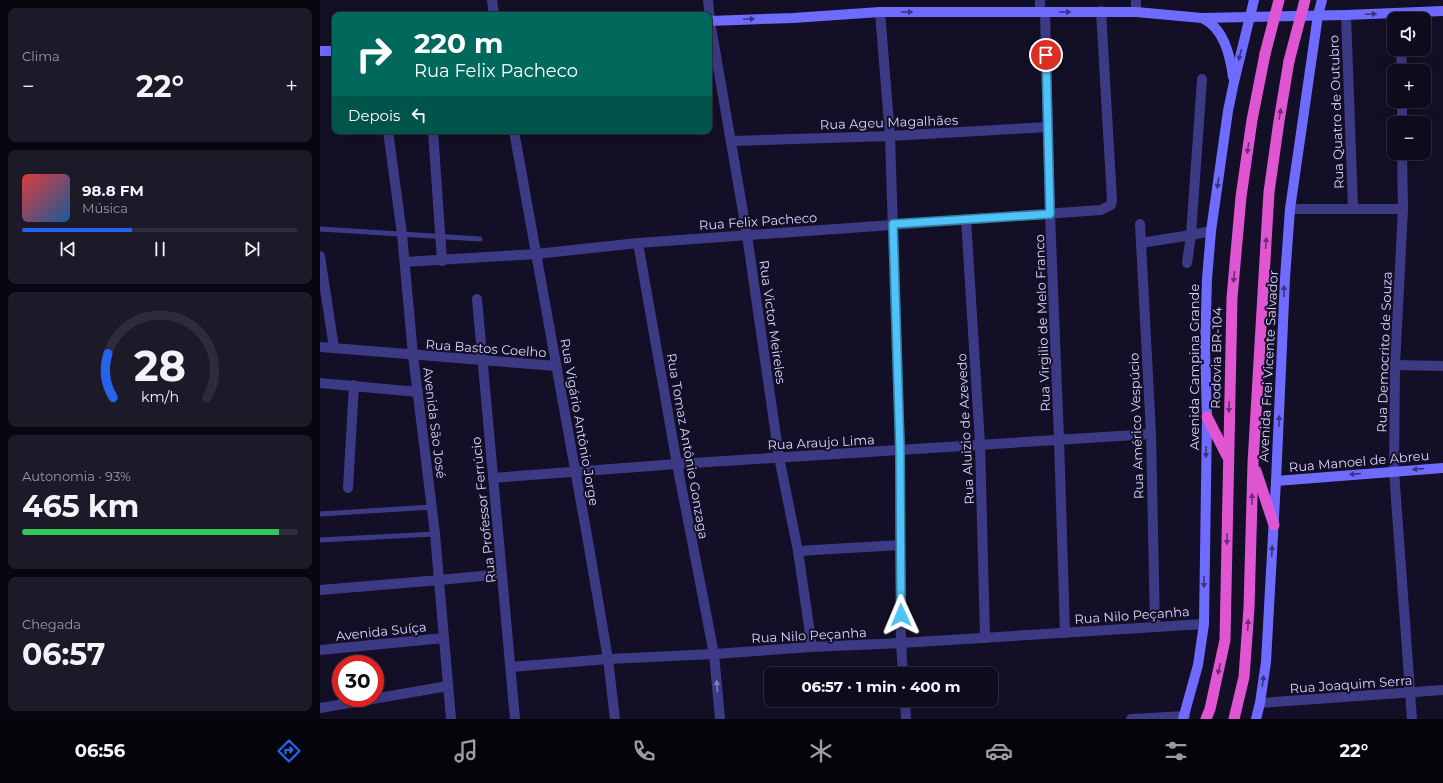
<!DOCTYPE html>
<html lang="pt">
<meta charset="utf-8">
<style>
body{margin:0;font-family:Montserrat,sans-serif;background:#1c1929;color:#f1f3f6;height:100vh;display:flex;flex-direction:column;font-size:15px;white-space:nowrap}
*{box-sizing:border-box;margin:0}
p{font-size:13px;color:#9b9ba3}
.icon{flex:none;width:22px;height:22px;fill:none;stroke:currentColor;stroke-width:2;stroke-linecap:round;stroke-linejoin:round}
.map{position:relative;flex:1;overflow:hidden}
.side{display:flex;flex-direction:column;gap:8px;padding:8px;background:#08060f;width:320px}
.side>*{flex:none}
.guide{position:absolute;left:12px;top:12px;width:380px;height:122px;border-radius:8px;box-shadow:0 4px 16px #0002,0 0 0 1px #2e2b3b;background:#00695c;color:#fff;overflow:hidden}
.tools{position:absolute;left:1067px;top:12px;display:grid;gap:8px}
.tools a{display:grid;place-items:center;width:44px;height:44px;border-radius:8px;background:#0e0b1c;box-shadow:0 4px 16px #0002,0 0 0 1px #2e2b3b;font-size:20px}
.speed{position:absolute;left:12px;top:655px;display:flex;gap:8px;font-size:20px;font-weight:700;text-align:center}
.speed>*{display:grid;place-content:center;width:52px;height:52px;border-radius:50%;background:#0e0b1c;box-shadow:0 4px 16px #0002,0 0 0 1px #2e2b3b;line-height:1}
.speed .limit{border:6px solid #d22;background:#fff;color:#111}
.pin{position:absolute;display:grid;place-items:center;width:34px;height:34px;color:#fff;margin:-17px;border:2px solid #fff;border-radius:50%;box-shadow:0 1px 4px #0007}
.me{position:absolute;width:44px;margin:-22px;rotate:359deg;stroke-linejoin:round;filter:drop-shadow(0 0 3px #0008)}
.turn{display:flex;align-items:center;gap:14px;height:84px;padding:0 16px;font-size:18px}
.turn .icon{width:52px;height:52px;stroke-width:2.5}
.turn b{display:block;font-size:28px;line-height:34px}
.then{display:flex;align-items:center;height:38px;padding:0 16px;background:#0003;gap:8px;font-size:15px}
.big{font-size:30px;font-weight:700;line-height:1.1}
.side .widget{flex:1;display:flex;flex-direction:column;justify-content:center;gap:6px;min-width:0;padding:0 14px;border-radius:8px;background:#1c1929}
.side .dial{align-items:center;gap:0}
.dial svg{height:104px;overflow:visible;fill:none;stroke:#2e2b3b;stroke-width:7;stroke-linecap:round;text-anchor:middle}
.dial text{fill:#f1f3f6;stroke:none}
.song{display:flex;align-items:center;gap:12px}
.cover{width:48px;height:48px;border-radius:6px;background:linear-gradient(135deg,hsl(0 70% 55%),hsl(210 70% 35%))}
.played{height:4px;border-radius:2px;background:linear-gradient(90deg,#2563eb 40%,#2e2b3b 40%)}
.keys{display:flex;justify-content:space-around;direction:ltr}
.heat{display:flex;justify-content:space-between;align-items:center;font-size:22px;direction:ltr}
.charge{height:6px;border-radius:3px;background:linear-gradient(90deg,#34c759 93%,#2e2b3b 0)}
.trip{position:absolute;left:444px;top:667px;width:234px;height:40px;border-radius:8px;background:#0e0b1c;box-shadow:0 4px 16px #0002,0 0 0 1px #2e2b3b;font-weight:700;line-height:40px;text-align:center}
.menu{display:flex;height:64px;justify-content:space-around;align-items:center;background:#06040b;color:#9b9ba3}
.menu .icon{width:28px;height:28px}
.menu .current{color:#2563eb}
.menu b{font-size:18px;color:#f1f3f6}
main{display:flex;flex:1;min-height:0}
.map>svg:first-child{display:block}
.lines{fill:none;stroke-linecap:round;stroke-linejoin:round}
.service{stroke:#3d3a85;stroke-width:5}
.minor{stroke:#3d3a85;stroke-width:10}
.secondary{stroke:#6f6bff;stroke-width:10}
.trunk{stroke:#e055d1;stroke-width:11}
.trunk-bridge{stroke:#e055d1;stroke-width:11}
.oneway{fill:#38347d}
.oneway2{fill:#6f2e73}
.oneway3{fill:#837fbc}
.route-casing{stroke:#337fa1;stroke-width:10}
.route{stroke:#4fc3f7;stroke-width:7}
.labels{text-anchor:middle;stroke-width:4;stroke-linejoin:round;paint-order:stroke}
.street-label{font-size:13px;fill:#d9d4ff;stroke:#130f26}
</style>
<main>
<section class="side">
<div class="widget"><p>Clima</p>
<div class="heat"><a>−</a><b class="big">22°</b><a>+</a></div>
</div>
<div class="widget">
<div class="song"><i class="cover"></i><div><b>98.8 FM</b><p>Música</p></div></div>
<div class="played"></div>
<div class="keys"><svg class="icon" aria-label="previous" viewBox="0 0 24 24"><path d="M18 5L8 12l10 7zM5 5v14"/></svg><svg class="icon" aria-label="pause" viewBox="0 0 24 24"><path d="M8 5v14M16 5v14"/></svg><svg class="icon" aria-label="next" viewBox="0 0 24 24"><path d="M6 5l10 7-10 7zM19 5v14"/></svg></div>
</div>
<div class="widget dial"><svg viewBox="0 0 100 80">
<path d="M14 69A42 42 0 1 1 86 69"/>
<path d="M14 69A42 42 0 0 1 10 35" stroke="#2563eb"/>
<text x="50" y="56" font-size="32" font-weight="700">28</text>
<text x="50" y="72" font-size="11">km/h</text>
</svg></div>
<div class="widget"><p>Autonomia · 93%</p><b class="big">465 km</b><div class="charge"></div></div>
<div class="widget"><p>Chegada</p><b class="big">06:57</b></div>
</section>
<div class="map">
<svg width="1123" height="719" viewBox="0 0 1123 719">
<rect width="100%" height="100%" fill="#130f26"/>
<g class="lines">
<g class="service">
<path d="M0 229 160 239"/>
<path d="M0 514 112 507"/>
<path d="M0 540 115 534"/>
</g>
<g class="minor">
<path d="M172 0 174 15"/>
<path d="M388 0 390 21 427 235 459 457 478 551 492 647"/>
<path d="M720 0V12"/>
<path d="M560 12 570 136 580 450V545L581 643 583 674"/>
<path d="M725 12 730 214 739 439 745 633"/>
<path d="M816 12V0"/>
<path d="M1026 15 1033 208"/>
<path d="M1081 49 1082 71"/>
<path d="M1082 101V123"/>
<path d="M68 131 82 234 93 355 115 534 131 719"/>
<path d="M113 131 122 261"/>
<path d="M194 131 269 547 288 659 295 719"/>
<path d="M412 141 570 136 728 127"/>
<path d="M1082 153 1083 209 1075 365 1074 471 1092 719"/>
<path d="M970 209H1083"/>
<path d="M646 219 660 444 665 638"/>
<path d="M820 224 831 434 835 627"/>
<path d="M318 243 357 464 394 654 400 719"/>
<path d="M821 243 871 235 891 231"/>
<path d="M0 256 14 348"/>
<path d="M85 262 216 254 318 243 781 210 791 205 792 200 781 11"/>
<path d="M867 263 871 235 882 79"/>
<path d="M157 299 195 719"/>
<path d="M0 347 236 366"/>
<path d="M1075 365 1123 366"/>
<path d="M0 383 98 392"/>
<path d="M173 478 357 464 831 434"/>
<path d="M28 488 34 385"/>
<path d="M478 551 580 545"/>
<path d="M0 590 120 580 182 574"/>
<path d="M0 650 124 638"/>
<path d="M191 667 288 659 394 654 492 647 581 643 884 624"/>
<path d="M585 700 586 719"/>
<path d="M940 703 1123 690"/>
<path d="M0 708 128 686"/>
<path d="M811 719 865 716"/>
</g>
<g class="secondary">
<path d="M882 18C904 28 910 55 913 77"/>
<path d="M389 21 473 18 560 12H816L882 18 1026 15 1123 11"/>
<path d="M0 51H15"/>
<path d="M956 481 1123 468"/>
<path d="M863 719 878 665 884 624 887 417 885 349 887 279 891 231 908 111 914 82 934 0"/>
<path d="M936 719 940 703 946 662 956 481 965 278 970 209 998 15 1002 0"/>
</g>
<g class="trunk">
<path d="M887 417 907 456"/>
<path d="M936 471 954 525"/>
<path d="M886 719 890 709 905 640 912 298 921 197 932 120 945 54"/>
<path d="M914 719 924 677 929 608 933 463 949 192 959 121 969 61"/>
</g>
<g class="trunk-bridge">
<path d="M945 54 959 0"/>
<path d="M969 61 985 0"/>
</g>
</g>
<defs><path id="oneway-solid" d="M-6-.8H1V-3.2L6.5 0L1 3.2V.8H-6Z"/></defs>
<g class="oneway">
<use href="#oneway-solid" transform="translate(587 12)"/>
<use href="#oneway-solid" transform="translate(745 12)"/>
<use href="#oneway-solid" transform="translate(1051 14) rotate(-2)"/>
<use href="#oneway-solid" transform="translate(429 19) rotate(-2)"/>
<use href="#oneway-solid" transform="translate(920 55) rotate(104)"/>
<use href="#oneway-solid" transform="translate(898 183) rotate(98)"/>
<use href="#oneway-solid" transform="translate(964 291) rotate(-88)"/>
<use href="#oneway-solid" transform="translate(959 421) rotate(-88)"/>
<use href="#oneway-solid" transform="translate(886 452) rotate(91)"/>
<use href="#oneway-solid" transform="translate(1098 469) rotate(176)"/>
<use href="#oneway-solid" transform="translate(1035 474) rotate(175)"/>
<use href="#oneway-solid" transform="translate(952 551) rotate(-87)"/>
<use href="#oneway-solid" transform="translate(884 582) rotate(91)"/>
<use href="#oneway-solid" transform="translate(943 681) rotate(-82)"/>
</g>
<g class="oneway2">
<use href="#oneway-solid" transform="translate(960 114) rotate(-80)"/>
<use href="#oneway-solid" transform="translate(928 148) rotate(98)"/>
<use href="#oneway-solid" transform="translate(946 243) rotate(-86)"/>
<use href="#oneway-solid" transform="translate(914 277) rotate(95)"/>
<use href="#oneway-solid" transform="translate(909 407) rotate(91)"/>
<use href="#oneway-solid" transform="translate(932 499) rotate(-88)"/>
<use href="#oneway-solid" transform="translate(907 539) rotate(91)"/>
<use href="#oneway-solid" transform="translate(928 625) rotate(-86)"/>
<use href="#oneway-solid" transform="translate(899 669) rotate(102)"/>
</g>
<use class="oneway3" href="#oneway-solid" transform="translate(397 686) rotate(-95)"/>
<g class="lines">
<defs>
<path id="route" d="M581 615 580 450 573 224 730 214 726 55"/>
</defs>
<use href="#route" class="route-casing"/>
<use href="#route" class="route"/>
</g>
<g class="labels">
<g class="street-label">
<text transform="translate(1016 112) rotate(-92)" y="5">Rua Quatro de Outubro</text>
<text transform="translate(569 122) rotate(-2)" y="5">Rua Ageu Magalhães</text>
<text transform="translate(438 221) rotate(-4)" y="5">Rua Felix Pacheco</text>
<text transform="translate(453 322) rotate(82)" y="5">Rua Victor Meireles</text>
<text transform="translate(722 323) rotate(-92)" y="5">Rua Virgilio de Melo Franco</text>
<text transform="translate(166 348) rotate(4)" y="5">Rua Bastos Coelho</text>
<text transform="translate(1064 352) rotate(-88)" y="5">Rua Democrito de Souza</text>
<text transform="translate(896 358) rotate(-89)" y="5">Rodovia BR-104</text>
<text transform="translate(948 366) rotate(-87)" y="5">Avenida Frei Vicente Salvador</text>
<text transform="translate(874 367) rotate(-90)" y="5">Avenida Campina Grande</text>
<text transform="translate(260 422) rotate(80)" y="5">Rua Vigário Antônio Jorge</text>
<text transform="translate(115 423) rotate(83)" y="5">Avenida São José</text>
<text transform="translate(816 426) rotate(-92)" y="5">Rua Américo Vespúcio</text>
<text transform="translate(645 429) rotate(-93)" y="5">Rua Aluizio de Azevedo</text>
<text transform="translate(501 442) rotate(-3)" y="5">Rua Araujo Lima</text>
<text transform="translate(368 446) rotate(80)" y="5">Rua Tomaz Antônio Gonzaga</text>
<text transform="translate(1039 461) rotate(-5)" y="5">Rua Manoel de Abreu</text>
<text transform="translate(163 510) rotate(-96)" y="5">Rua Professor Ferrúcio</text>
<text transform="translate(812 615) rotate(-4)" y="5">Rua Nilo Peçanha</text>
<text transform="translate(61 631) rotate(-6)" y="5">Avenida Suíça</text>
<text transform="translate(489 635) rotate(-3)" y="5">Rua Nilo Peçanha</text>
<text transform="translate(1031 684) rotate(-4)" y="5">Rua Joaquim Serra</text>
</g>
</g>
</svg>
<div class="tools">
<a><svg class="icon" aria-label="sound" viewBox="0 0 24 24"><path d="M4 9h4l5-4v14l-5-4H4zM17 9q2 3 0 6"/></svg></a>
<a>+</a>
<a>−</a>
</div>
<div class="speed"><div class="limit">30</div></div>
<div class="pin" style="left:726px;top:55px;background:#d93025"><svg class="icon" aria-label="arrive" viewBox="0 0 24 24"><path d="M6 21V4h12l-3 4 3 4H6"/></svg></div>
<svg class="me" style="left:581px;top:615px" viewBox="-20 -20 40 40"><path d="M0-17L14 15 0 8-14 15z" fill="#4fc3f7" stroke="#fff" stroke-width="4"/></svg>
<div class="trip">06:57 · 1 min · 400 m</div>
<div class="guide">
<div class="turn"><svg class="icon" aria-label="right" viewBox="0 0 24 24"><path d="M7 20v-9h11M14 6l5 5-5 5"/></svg><div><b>220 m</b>Rua Felix Pacheco</div></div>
<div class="then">Depois<svg class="icon" aria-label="left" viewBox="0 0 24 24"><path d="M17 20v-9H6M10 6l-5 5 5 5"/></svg></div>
</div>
</div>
</main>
<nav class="menu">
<b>06:56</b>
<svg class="icon current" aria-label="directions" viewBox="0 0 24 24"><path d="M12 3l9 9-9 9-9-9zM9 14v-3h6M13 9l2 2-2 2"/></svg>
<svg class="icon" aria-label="music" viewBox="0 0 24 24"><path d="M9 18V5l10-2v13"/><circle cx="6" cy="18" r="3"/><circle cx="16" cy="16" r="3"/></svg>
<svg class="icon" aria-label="phone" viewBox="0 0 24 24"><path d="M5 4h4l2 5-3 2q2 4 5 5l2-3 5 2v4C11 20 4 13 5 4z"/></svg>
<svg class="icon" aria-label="climate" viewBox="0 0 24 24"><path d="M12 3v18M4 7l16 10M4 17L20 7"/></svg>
<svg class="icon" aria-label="car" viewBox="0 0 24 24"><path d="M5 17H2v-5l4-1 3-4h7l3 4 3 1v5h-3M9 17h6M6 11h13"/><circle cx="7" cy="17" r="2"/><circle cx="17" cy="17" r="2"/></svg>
<svg class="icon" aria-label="filters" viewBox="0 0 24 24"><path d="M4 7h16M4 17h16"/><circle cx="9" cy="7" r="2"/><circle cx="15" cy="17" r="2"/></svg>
<b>22°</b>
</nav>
